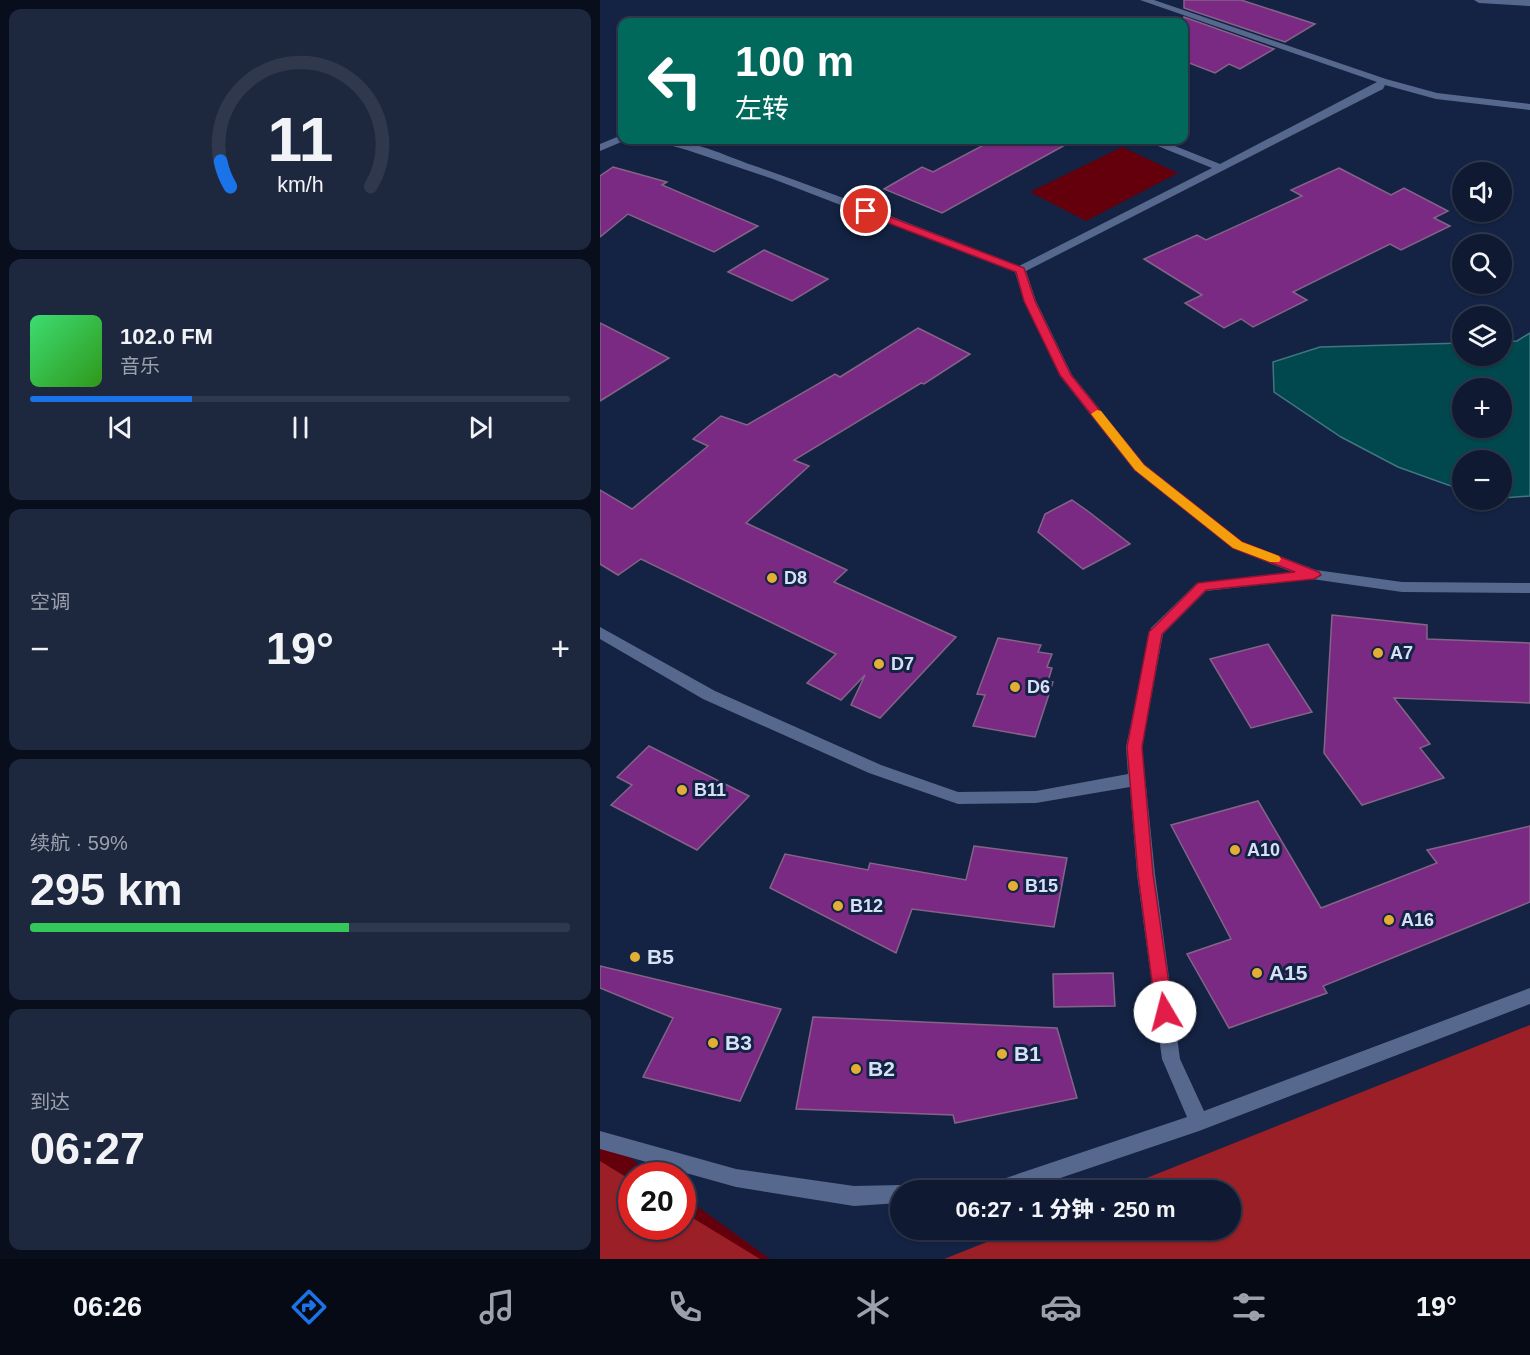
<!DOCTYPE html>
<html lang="zh">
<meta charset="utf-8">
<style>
body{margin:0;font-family:Arial,"Noto Sans SC",sans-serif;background:#1d273e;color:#f1f3f6;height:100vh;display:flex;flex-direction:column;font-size:22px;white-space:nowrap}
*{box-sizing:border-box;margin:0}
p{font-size:20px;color:#9ba1ac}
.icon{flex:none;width:33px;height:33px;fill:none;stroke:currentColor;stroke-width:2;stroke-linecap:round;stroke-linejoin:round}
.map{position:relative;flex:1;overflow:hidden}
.details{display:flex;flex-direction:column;gap:9px;padding:9px;background:#080e1c;width:600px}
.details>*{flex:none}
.banner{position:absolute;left:18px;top:18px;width:570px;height:126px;border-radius:12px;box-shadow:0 2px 4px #0004,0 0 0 2px #2f384d;background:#00695c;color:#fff;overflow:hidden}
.fabs{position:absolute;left:852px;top:162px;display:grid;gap:12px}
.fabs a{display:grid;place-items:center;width:60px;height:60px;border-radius:50%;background:#0f1a32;box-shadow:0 2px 4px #0004,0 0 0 2px #2f384d;font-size:30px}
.speed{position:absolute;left:18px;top:1162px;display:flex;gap:12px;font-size:30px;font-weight:700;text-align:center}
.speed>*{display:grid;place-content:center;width:78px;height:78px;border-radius:50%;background:#0f1a32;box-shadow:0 2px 4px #0004,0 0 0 2px #2f384d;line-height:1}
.speed .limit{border:9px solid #d22;background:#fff;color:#111}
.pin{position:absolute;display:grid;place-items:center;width:51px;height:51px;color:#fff;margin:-26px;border:3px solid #fff;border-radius:50%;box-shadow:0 2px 6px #0007}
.me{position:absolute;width:66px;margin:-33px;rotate:352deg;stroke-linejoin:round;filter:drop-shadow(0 0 4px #0008)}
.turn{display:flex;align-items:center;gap:21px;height:126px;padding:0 18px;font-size:27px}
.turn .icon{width:78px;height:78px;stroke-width:2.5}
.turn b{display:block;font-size:42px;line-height:51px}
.big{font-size:45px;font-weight:800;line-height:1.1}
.details .card{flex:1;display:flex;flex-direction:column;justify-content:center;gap:9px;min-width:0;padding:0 21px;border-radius:12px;background:#1d273e}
.details .dial{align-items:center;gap:0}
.dial svg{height:156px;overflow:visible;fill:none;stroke:#2f384d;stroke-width:7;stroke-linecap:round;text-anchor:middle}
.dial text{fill:#f1f3f6;stroke:none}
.song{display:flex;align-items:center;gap:18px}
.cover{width:72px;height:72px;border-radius:9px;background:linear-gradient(135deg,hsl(140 70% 55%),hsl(110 70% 35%))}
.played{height:6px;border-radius:3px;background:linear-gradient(90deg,#1a73e8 30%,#2f384d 30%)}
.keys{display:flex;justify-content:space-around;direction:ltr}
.heat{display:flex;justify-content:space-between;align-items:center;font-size:33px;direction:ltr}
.charge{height:9px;border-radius:4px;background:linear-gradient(90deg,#34c759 59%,#2f384d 0)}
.trip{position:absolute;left:290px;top:1180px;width:351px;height:60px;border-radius:30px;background:#0f1a32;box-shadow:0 2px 4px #0004,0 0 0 2px #2f384d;font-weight:800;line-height:60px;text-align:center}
.tab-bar{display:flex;height:96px;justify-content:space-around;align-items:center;background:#060a14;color:#9ba1ac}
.tab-bar .icon{width:42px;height:42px}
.tab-bar .selected{color:#1a73e8}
.tab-bar b{font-size:27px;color:#f1f3f6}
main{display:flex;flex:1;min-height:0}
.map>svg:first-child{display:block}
.green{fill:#64000c}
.forest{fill:#9b1f27}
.water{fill:#00484e;stroke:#407680;stroke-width:1.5;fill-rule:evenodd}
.building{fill:#7b2a84;stroke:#836486;stroke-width:1.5}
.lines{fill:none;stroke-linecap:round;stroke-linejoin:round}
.minor{fill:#56688d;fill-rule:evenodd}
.route{fill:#e11d48;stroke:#92132f;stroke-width:1.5}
.slow{fill:#f59e0b}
.poi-dot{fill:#e3ae35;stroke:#142343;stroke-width:2}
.labels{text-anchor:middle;stroke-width:6;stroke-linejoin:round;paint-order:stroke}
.poi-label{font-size:18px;font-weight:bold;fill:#d6e1f6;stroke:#142343;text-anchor:start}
.near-poi-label{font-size:21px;font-weight:bold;fill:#d6e1f6;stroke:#142343;text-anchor:start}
</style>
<main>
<section class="details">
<div class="card dial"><svg viewBox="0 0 100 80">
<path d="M14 69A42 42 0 1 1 86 69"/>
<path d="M14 69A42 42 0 0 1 9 56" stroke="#1a73e8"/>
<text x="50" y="56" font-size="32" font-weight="700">11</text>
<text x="50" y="72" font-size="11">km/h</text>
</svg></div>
<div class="card">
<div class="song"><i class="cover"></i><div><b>102.0 FM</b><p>音乐</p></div></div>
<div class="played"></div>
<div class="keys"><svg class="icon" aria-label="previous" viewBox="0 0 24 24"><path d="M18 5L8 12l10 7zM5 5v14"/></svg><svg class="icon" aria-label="pause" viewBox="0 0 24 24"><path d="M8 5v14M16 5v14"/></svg><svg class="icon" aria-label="next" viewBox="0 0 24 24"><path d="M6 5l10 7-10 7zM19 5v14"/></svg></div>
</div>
<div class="card"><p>空调</p>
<div class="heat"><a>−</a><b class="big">19°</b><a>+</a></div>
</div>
<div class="card"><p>续航 · 59%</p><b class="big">295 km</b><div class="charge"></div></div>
<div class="card"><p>到达</p><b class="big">06:27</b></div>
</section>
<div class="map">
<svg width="930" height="1259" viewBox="0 0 930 1259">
<rect width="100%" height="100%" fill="#142343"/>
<g class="green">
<path d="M522 147 578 173 486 221 430 192Z"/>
<path d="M0 1136 55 1176H32V1227H82L83 1196 170 1259H0Z"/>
</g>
<g class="forest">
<path d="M930 1025V1259H344L417 1230H630V1191H514Z"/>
<path d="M0 1161 31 1180 32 1227H82L83 1212 160 1259H0Z"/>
</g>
<path class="water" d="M930 333V496L902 498V460H862V490L798 467 741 437 674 392 673 362 720 347 862 343V356H902V342L917 341ZM862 388H902V428H862Z"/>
<g class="building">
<path d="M584 0H641L715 24 685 42 584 8Z"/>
<path d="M584 17 674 49 640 69 629 64 615 73 584 61Z"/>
<path d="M393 140H474L342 213 284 189 322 167 333 172Z"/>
<path d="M13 167 67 182 62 185 158 226 114 252 28 214 0 237V176Z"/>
<path d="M739 168 791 195 804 188 848 211 834 218 850 226 801 250 790 244 693 292 707 300 653 327 641 319 624 328 585 303 602 295 544 259 597 235 606 240 702 196 691 190Z"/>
<path d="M164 250 228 279 192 301 128 272Z"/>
<path d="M0 323 69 358 0 401Z"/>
<path d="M318 328 370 354 324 384 321 383 194 460 209 466 146 523 247 570 234 582 356 637 280 718 251 705 265 675 241 700 207 683 236 654 41 559 18 575 0 564V490L32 509 108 446 93 439 121 416 147 425 235 374 240 377Z"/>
<path d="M472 500 489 512 530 544 483 569 438 532 445 514Z"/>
<path d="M732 615 827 625V639L930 643V703L794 698 830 744 820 748 844 778 762 805 724 753Z"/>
<path d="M398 638 441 645 438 652 452 654 447 667 452 668 448 681 453 682 435 737 373 726 385 695 377 694Z"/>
<path d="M668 644 712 712 651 728 610 659Z"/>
<path d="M49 746 149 796 97 850 11 805 32 785 17 777Z"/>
<path d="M658 801 721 908 837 863 827 850 930 826V902L723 986 727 993 629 1028 587 954 631 939 571 825Z"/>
<path d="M374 846 467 858 454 927 312 909 296 953 170 888 185 854 268 870 270 863 366 880Z"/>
<path d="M0 966 181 1009 140 1101 43 1077 73 1018 0 988Z"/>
<path d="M513 973 515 1006 454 1007 453 974Z"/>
<path d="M213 1017 457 1028 477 1098 355 1123 353 1115 196 1109Z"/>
</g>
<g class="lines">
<g class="minor">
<path d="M540 0H554L786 79 837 93 930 104V110L836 99 785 85 783 89 426 271 436 301 472 375 544 464 642 542 716 570 802 582 930 583V593L802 592 712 579 606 591 563 634 542 747 555 874 580 1059 604 1111 930 988V1004L599 1131 422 1191H341L344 1184 351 1182 403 1179 587 1117 562 1059 537 874 530 787 436 803 358 804 269 773 103 699 0 639V627L115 691 281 765 358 792 436 791 528 774 526 747 551 628 597 583 692 572 632 548 534 470 460 376 424 301 415 272 173 179 87 150 51 140C85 136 121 154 152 165 242 196 331 232 419 266L612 168 548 142 547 140H560L620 164 777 82Z"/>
<path d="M874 0H930V6L879 3Z"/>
<path d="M22 135V140H26L0 151V144Z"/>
<path d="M0 1131 136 1169 254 1186 300 1185 307 1187 309 1191H300V1203L254 1206 136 1187 0 1149Z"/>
</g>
</g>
<path class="route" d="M262 209H269L424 268 435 301 471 375 544 465 642 542 719 572 721 575 714 579 606 590 562 634 542 747 553 874 573 1012 571 1018 565 1020 559 1018 556 1012 538 874 527 747 549 632 598 583 695 572 633 548 535 470 460 375 424 301 416 272 262 213Z"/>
<path class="slow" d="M497 410 501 411 544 465 642 542 679 556 681 559 679 562H670L633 548 535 470 491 414Z"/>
<g class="poi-dot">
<circle cx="172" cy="578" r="6"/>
<circle cx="778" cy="653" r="6"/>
<circle cx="279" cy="664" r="6"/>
<circle cx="415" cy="687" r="6"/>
<circle cx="82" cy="790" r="6"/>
<circle cx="635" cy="850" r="6"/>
<circle cx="413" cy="886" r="6"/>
<circle cx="238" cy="906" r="6"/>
<circle cx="789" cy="920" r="6"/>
<circle cx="35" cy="957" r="6"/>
<circle cx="657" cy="973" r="6"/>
<circle cx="113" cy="1043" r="6"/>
<circle cx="402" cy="1054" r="6"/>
<circle cx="256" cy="1069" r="6"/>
</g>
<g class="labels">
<g class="poi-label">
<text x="184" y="584">D8</text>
<text x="790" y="659">A7</text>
<text x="291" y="670">D7</text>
<text x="427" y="693">D6</text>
<text x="94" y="796">B11</text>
<text x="647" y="856">A10</text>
<text x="425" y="892">B15</text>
<text x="250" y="912">B12</text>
<text x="801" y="926">A16</text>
</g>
<g class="near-poi-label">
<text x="47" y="964">B5</text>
<text x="669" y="980">A15</text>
<text x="125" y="1050">B3</text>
<text x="414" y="1061">B1</text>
<text x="268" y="1076">B2</text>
</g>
</g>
</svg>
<div class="fabs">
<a><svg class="icon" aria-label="sound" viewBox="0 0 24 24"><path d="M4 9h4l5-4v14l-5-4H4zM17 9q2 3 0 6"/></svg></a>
<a><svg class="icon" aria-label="search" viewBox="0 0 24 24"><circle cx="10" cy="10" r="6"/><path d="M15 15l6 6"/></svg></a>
<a><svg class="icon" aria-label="layers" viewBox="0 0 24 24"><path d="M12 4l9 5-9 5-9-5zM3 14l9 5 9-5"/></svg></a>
<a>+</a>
<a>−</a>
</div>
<div class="speed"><div class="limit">20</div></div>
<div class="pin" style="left:266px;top:211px;background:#d93025"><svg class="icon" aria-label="arrive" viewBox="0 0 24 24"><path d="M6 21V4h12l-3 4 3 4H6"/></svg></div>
<svg class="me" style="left:565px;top:1012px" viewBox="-20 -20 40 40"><circle r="19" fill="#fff"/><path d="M0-13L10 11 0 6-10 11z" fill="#e11d48"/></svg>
<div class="trip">06:27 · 1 分钟 · 250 m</div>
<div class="banner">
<div class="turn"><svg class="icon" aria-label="left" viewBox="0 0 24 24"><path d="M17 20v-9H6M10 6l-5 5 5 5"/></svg><div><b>100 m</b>左转</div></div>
</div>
</div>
</main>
<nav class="tab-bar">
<b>06:26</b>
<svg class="icon selected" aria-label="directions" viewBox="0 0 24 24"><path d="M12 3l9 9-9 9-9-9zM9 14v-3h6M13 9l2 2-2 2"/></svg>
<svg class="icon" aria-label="music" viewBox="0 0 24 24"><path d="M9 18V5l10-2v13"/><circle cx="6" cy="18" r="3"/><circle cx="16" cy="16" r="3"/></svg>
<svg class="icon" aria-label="phone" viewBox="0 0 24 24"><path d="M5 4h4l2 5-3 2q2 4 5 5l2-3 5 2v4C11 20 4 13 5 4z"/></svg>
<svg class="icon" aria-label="climate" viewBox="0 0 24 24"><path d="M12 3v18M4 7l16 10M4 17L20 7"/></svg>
<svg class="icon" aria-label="car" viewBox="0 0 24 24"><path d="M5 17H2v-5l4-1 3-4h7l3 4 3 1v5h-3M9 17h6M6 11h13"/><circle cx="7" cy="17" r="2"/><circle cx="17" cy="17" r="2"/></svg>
<svg class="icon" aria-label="filters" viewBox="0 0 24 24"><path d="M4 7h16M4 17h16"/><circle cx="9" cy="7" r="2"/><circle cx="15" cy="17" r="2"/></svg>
<b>19°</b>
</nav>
